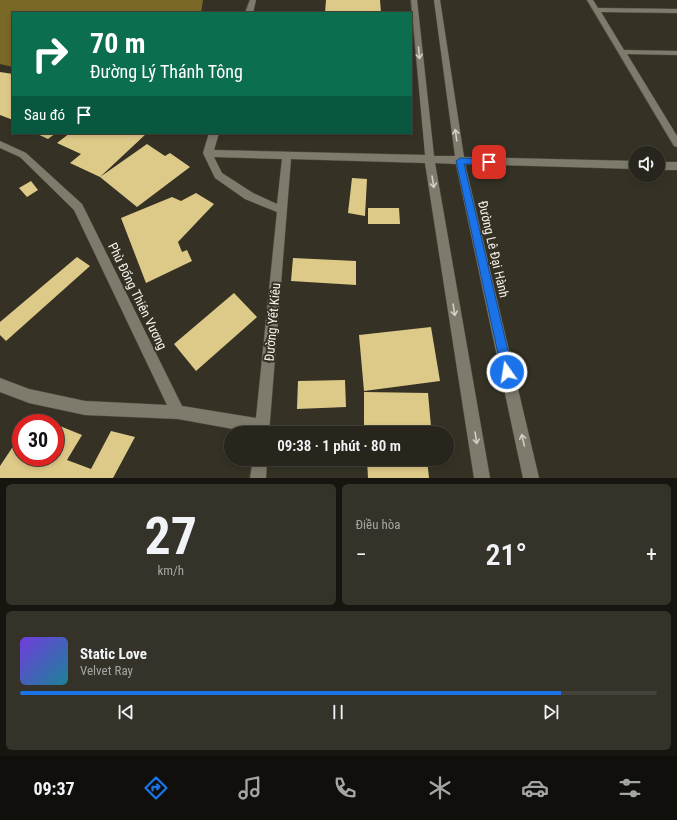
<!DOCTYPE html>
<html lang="vi">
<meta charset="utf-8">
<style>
body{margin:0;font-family:"Roboto Condensed",sans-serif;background:#343229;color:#f1f3f6;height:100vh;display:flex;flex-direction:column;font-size:15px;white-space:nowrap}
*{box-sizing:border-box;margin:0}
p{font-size:13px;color:#a5a5a3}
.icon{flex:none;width:22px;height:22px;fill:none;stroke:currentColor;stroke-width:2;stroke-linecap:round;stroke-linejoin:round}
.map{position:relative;height:478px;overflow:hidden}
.details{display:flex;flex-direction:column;gap:6px;padding:6px;background:#16150f;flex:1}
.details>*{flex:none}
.guide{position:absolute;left:12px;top:12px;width:400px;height:122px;border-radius:0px;box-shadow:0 2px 6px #0003,0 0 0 1px #44433b;background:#0b6e4f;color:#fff;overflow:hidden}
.buttons{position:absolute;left:629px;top:146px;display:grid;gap:8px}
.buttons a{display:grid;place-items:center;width:36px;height:36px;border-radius:50%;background:#28261c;box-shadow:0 2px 6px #0003,0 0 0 1px #44433b;font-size:20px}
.speed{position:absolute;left:12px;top:414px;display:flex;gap:8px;font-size:20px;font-weight:700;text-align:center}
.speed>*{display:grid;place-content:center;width:52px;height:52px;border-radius:50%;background:#28261c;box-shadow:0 2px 6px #0003,0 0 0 1px #44433b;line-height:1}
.speed .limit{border:6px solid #d22;background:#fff;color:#111}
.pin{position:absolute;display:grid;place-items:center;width:34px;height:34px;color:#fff;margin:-17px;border-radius:8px;box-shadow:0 2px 6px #0006}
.me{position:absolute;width:44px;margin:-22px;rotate:347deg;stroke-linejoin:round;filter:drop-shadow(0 0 3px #0008)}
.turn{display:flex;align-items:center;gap:14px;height:84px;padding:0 12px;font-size:18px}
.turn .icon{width:52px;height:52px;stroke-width:2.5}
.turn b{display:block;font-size:28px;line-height:34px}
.then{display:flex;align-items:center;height:38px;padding:0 12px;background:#0003;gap:8px;font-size:15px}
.big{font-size:30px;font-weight:600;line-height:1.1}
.details .tile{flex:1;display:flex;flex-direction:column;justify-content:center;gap:6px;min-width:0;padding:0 14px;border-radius:6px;background:#343229}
.details .dial{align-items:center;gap:0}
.dial b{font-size:52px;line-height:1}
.song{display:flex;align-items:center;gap:12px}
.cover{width:48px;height:48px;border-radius:6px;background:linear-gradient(135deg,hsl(260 70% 55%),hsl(190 70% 35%))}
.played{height:4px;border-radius:2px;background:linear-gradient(90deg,#1a73e8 85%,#44433b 85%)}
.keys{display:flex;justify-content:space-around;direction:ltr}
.heat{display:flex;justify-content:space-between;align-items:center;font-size:22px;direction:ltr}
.details .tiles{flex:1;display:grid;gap:6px;grid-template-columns:1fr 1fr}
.tile:last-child{grid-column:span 2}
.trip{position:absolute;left:224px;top:426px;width:230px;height:40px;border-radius:20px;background:#28261c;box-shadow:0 2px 6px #0003,0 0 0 1px #44433b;font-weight:600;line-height:40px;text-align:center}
.tab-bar{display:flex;height:64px;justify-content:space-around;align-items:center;background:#100f0b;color:#a5a5a3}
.tab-bar .icon{width:28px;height:28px}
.tab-bar .on{color:#1a73e8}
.tab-bar b{font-size:18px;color:#f1f3f6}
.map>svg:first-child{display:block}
.water{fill:#7a6826}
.building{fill:#deca88}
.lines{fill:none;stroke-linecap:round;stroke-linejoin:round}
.minor-casing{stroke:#514e43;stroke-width:1}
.minor{fill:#7f7b6c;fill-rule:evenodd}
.oneway{stroke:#d2d0c6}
.route{fill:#1a73e8;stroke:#114b97}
.labels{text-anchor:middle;stroke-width:4;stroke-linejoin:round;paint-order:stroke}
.street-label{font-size:13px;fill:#f6f4ec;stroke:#353225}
</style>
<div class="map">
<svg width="677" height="478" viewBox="0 0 677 478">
<rect width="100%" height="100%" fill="#353225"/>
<path class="water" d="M0 0H203L201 13H13V67L0 64Z"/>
<g class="building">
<path d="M326 0H380L381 13H325Z"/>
<path d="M0 72 13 74V120L0 115Z"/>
<path d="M35 133H56L48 139Z"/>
<path d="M70 133H147L100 177 147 144 165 156 170 153 190 167 137 207 100 177 70 163 81 154 57 143Z"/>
<path d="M352 178 367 179 365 216 348 213Z"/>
<path d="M31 181 38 190 27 197 19 188Z"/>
<path d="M196 193 214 204 178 242 182 252 187 250 192 261 146 283 121 218 172 197 181 201Z"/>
<path d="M368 208H399L400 224H368Z"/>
<path d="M77 257 90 266 6 341 0 335V322Z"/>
<path d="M293 258 356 261V285L291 281Z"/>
<path d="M234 293 257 317 196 371 174 344Z"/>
<path d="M431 327 440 381 364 391 359 335Z"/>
<path d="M345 380 346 407 297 409 298 381Z"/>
<path d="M364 392 428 393 431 427 364 425Z"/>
<path d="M55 424 82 435 67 460 91 469 111 431 135 437 113 478H0V466L18 439 21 440V457H55Z"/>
<path d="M367 459H427L429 478H368Z"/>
</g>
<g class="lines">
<defs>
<g id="minor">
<path d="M250 0H256L253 13H245Z"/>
<path d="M411 0H417L434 156H455L434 0H440L464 157 636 161V169L465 164 539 478H523L456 164 435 163 490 478H474L425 163 291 159 269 433H255L178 419 85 415 29 403 0 392V378L29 389 85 401 167 405 74 210 20 157 0 148V141L26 153 82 204 182 406 256 418 277 212 245 199 215 178 203 153 209 133H219L214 150 425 155ZM214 157 282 159 277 204 253 193 222 173Z"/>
<path d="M587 0H593L598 8 677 9V13L601 12 624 50 677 51V55L627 54 677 136V147L674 146Z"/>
<rect x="658" y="162" width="19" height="8"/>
<path d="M253 459H267L266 478H250Z"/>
</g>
</defs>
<use href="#minor" class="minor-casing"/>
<use href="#minor" class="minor"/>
</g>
<defs><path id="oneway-shaft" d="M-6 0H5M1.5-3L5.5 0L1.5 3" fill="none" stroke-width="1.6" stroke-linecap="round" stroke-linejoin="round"/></defs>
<g class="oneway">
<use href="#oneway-shaft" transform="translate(419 53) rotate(85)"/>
<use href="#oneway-shaft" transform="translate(456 135) rotate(-98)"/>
<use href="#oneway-shaft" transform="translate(433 182) rotate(81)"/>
<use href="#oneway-shaft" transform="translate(454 310) rotate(81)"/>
<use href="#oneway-shaft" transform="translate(476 438) rotate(81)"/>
<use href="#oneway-shaft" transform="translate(523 440) rotate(-103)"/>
</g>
<path class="route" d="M460 158 489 159 493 162 489 165 464 164 513 372 511 376 507 378 503 376 502 372 456 161Z"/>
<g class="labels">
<g class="street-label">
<text transform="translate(494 249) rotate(77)" y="5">Đường Lê Đại Hành</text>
<text transform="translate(138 296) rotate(64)" y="5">Phù Đổng Thiên Vương</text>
<text transform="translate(272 322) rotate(-85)" y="5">Đường Yết Kiêu</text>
</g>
</g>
</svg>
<div class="buttons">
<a><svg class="icon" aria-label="sound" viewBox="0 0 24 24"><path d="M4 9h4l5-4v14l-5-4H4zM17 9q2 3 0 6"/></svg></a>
</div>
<div class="speed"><div class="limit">30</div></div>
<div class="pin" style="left:489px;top:162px;background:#d93025"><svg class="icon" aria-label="arrive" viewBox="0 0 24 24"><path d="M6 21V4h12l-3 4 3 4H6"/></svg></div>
<svg class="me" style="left:507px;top:372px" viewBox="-20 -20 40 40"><circle r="17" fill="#1a73e8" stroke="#fff" stroke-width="3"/><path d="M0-11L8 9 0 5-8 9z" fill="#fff"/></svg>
<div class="trip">09:38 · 1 phút · 80 m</div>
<div class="guide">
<div class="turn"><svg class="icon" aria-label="right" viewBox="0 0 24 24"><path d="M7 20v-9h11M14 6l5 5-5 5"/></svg><div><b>70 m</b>Đường Lý Thánh Tông</div></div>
<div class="then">Sau đó<svg class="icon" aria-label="arrive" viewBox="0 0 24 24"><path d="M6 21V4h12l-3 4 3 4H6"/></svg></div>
</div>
</div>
<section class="details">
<div class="tiles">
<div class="tile dial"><b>27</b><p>km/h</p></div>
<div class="tile"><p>Điều hòa</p>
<div class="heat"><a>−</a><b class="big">21°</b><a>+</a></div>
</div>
<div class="tile">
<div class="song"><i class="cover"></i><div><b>Static Love</b><p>Velvet Ray</p></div></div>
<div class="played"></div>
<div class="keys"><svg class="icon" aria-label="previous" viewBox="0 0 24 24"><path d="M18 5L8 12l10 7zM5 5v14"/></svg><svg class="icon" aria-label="pause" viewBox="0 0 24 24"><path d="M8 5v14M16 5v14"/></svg><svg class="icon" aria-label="next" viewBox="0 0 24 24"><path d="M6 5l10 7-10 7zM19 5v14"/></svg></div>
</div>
</div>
</section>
<nav class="tab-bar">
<b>09:37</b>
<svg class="icon on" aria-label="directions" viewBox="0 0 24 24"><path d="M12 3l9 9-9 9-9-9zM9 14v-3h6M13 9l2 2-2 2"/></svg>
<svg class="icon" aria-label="music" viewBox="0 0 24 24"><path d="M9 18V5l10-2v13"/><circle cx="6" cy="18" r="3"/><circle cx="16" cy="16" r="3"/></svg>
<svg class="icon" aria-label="phone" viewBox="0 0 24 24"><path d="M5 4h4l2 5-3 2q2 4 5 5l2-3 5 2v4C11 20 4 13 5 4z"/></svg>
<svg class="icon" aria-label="climate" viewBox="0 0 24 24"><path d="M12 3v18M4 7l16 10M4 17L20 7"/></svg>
<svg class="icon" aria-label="car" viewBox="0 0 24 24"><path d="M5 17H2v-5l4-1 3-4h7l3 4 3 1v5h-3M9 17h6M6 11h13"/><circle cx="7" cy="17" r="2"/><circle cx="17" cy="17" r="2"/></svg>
<svg class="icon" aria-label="filters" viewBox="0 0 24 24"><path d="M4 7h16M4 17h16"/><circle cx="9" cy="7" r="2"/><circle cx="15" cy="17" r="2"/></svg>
</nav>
